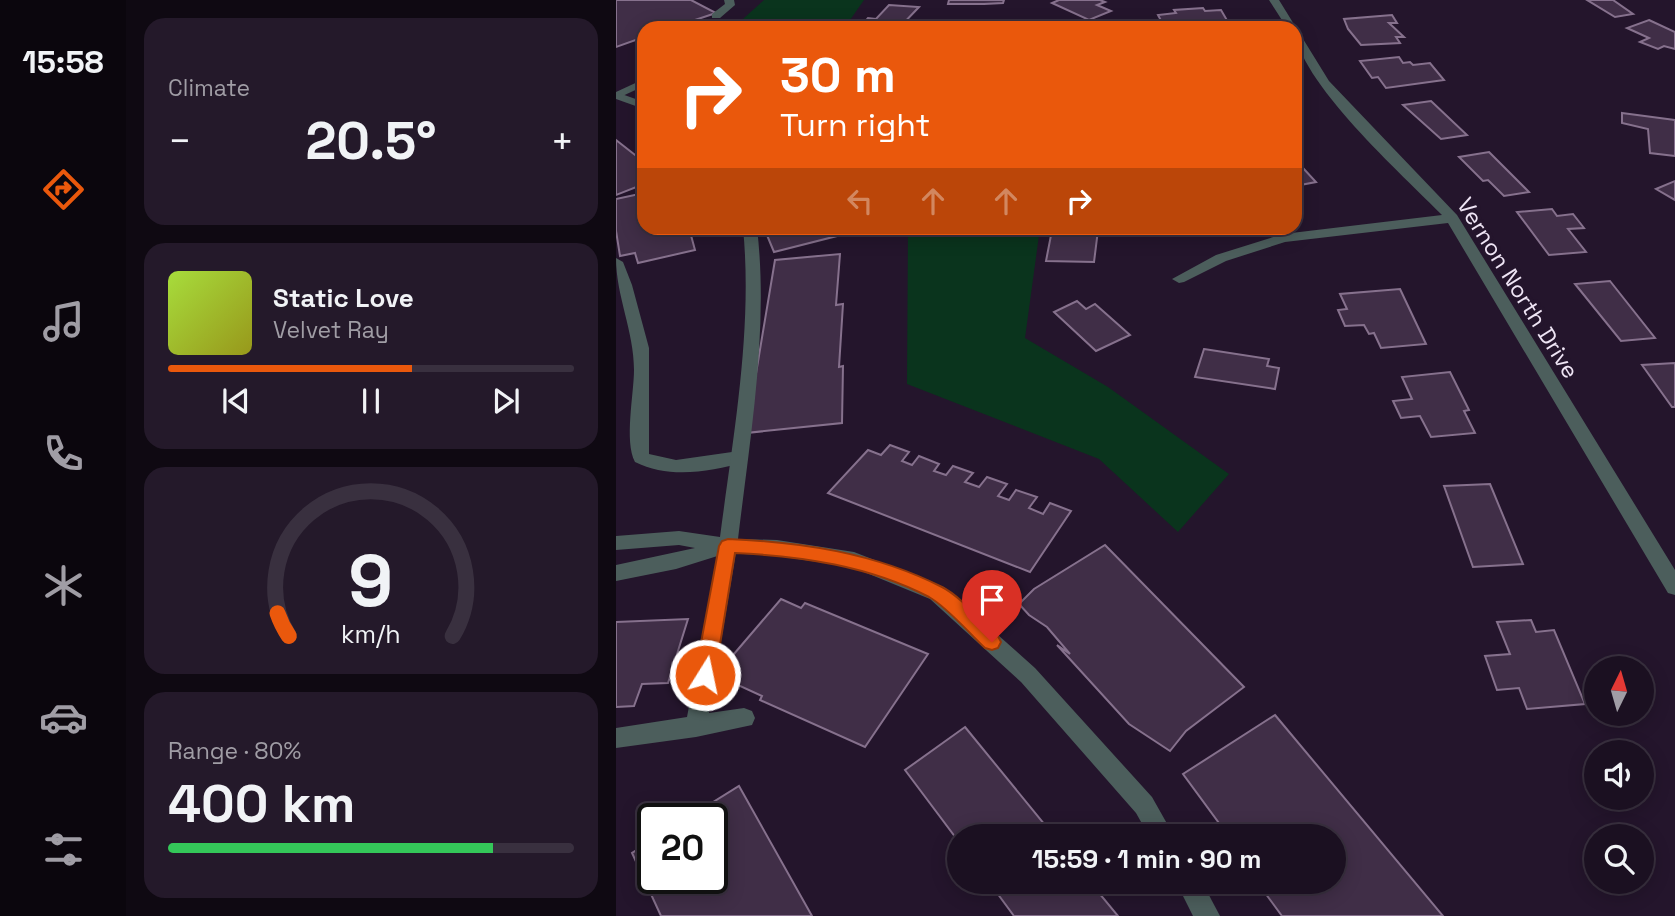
<!DOCTYPE html>
<meta charset="utf-8">
<style>
body{margin:0;font-family:"Space Grotesk",sans-serif;background:#24192a;color:#f1f3f6;height:100vh;display:flex;flex-direction:column;font-size:26px;white-space:nowrap}
*{box-sizing:border-box;margin:0}
p{font-size:23px;color:#a09da5}
.icon{flex:none;width:38px;height:38px;fill:none;stroke:currentColor;stroke-width:2;stroke-linecap:round;stroke-linejoin:round}
.map{position:relative;flex:1;overflow:hidden}
.sheet{display:flex;flex-direction:column;gap:18px;padding:18px;background:#0f0912;width:490px}
.sheet>*{flex:none}
.banner{position:absolute;left:21px;top:21px;width:665px;height:214px;border-radius:21px;box-shadow:0 4px 18px #0003,0 0 0 2px #39303f;background:#ea580c;color:#fff;overflow:hidden}
.needle{width:46px;rotate:5deg}
.controls{position:absolute;left:968px;top:656px;display:grid;gap:14px}
.controls a{display:grid;place-items:center;width:70px;height:70px;border-radius:50%;background:#1b1021;box-shadow:0 4px 18px #0003,0 0 0 2px #39303f;font-size:35px}
.speed{position:absolute;left:21px;top:803px;display:flex;gap:14px;font-size:35px;font-weight:700;text-align:center}
.speed>*{display:grid;place-content:center;width:91px;height:91px;border-radius:50%;background:#1b1021;box-shadow:0 4px 18px #0003,0 0 0 2px #39303f;line-height:1}
.speed .limit{border:4px solid #111;border-radius:10px;background:#fff;color:#111}
.pin{position:absolute;display:grid;place-items:center;width:60px;height:60px;color:#fff;margin:-72px -30px;border-radius:50% 50% 50% 0;rotate:-45deg;box-shadow:0 0 7px #0007}
.pin .icon{rotate:45deg}
.me{position:absolute;width:77px;margin:-38px;rotate:10deg;stroke-linejoin:round;filter:drop-shadow(0 0 5px #0008)}
.turn{display:flex;align-items:center;gap:24px;height:147px;padding:0 28px;font-size:32px}
.turn .icon{width:91px;height:91px;stroke-width:2.5}
.turn b{display:block;font-size:49px;line-height:60px}
.lanes{display:flex;align-items:center;height:66px;padding:0 28px;background:#0003;justify-content:center;gap:35px;direction:ltr}
.lanes .off{opacity:.35}
.big{font-size:52px;font-weight:700;line-height:1.1}
.sheet .card{flex:1;display:flex;flex-direction:column;justify-content:center;gap:10px;min-width:0;padding:0 24px;border-radius:21px;background:#24192a}
.sheet .dial{align-items:center;gap:0}
.dial svg{height:182px;overflow:visible;fill:none;stroke:#39303f;stroke-width:7;stroke-linecap:round;text-anchor:middle}
.dial text{fill:#f1f3f6;stroke:none}
.song{display:flex;align-items:center;gap:21px}
.cover{width:84px;height:84px;border-radius:10px;background:linear-gradient(135deg,hsl(80 70% 55%),hsl(60 70% 35%))}
.played{height:7px;border-radius:4px;background:linear-gradient(90deg,#ea580c 60%,#39303f 60%)}
.keys{display:flex;justify-content:space-around;direction:ltr}
.heat{display:flex;justify-content:space-between;align-items:center;font-size:38px;direction:ltr}
.charge{height:10px;border-radius:5px;background:linear-gradient(90deg,#34c759 80%,#39303f 0)}
.trip{position:absolute;left:331px;top:824px;width:399px;height:70px;border-radius:35px;background:#1b1021;box-shadow:0 4px 18px #0003,0 0 0 2px #39303f;font-weight:700;line-height:70px;text-align:center}
main{display:flex;flex:1;min-height:0}
.tabs{display:flex;flex-direction:column;width:126px;justify-content:space-around;align-items:center;background:#0b060d;color:#a09da5}
.tabs .icon{width:49px;height:49px}
.tabs .on{color:#ea580c}
.tabs b{font-size:32px;color:#f1f3f6}
.map>svg:first-child{display:block}
.green{fill:#0a341d}
.building{fill:#402e47;stroke:#86718d;stroke-width:2}
.lines{fill:none;stroke-linecap:round;stroke-linejoin:round}
.lane{fill:#4c5e5c;fill-rule:evenodd}
.street{fill:#4c5e5c;fill-rule:evenodd}
.route{fill:#ea580c;stroke:#983908;stroke-width:2}
.labels{text-anchor:middle;stroke-width:7;stroke-linejoin:round;paint-order:stroke}
.street-label{font-size:23px;fill:#efe5f5;stroke:#24152c}
</style>
<main>
<nav class="tabs">
<b>15:58</b>
<svg class="icon on" aria-label="directions" viewBox="0 0 24 24"><path d="M12 3l9 9-9 9-9-9zM9 14v-3h6M13 9l2 2-2 2"/></svg>
<svg class="icon" aria-label="music" viewBox="0 0 24 24"><path d="M9 18V5l10-2v13"/><circle cx="6" cy="18" r="3"/><circle cx="16" cy="16" r="3"/></svg>
<svg class="icon" aria-label="phone" viewBox="0 0 24 24"><path d="M5 4h4l2 5-3 2q2 4 5 5l2-3 5 2v4C11 20 4 13 5 4z"/></svg>
<svg class="icon" aria-label="climate" viewBox="0 0 24 24"><path d="M12 3v18M4 7l16 10M4 17L20 7"/></svg>
<svg class="icon" aria-label="car" viewBox="0 0 24 24"><path d="M5 17H2v-5l4-1 3-4h7l3 4 3 1v5h-3M9 17h6M6 11h13"/><circle cx="7" cy="17" r="2"/><circle cx="17" cy="17" r="2"/></svg>
<svg class="icon" aria-label="filters" viewBox="0 0 24 24"><path d="M4 7h16M4 17h16"/><circle cx="9" cy="7" r="2"/><circle cx="15" cy="17" r="2"/></svg>
</nav>
<section class="sheet">
<div class="card"><p>Climate</p>
<div class="heat"><a>−</a><b class="big">20.5°</b><a>+</a></div>
</div>
<div class="card">
<div class="song"><i class="cover"></i><div><b>Static Love</b><p>Velvet Ray</p></div></div>
<div class="played"></div>
<div class="keys"><svg class="icon" aria-label="previous" viewBox="0 0 24 24"><path d="M18 5L8 12l10 7zM5 5v14"/></svg><svg class="icon" aria-label="pause" viewBox="0 0 24 24"><path d="M8 5v14M16 5v14"/></svg><svg class="icon" aria-label="next" viewBox="0 0 24 24"><path d="M6 5l10 7-10 7zM19 5v14"/></svg></div>
</div>
<div class="card dial"><svg viewBox="0 0 100 80">
<path d="M14 69A42 42 0 1 1 86 69"/>
<path d="M14 69A42 42 0 0 1 9 59" stroke="#ea580c"/>
<text x="50" y="56" font-size="32" font-weight="700">9</text>
<text x="50" y="72" font-size="11">km/h</text>
</svg></div>
<div class="card"><p>Range · 80%</p><b class="big">400 km</b><div class="charge"></div></div>
</section>
<div class="map">
<svg width="1059" height="916" viewBox="0 0 1059 916">
<rect width="100%" height="100%" fill="#24152c"/>
<g class="green">
<path d="M148 0H248L232 23 233 28H117Z"/>
<path d="M292 228H424L409 338 492 387 613 474 562 532 483 459 291 384Z"/>
</g>
<g class="building">
<path d="M0 0H75L100 13 55 28H28V37L0 47Z"/>
<path d="M333 0H388L387 3 368 4H332Z"/>
<path d="M443 0H484L489 2 481 5 495 11 473 20 436 3Z"/>
<path d="M971 0H997L1017 14 999 17Z"/>
<path d="M273 5 303 7 283 28H252L255 25 247 24 252 18 260 19Z"/>
<path d="M587 8 589 11 605 10 612 22 548 26 542 15 560 13 558 10Z"/>
<path d="M776 15 781 23H773L788 37H780L784 43 745 45 732 29 728 19Z"/>
<path d="M1033 20 1059 32V49L1048 46 1042 49 1024 42 1033 38 1011 28Z"/>
<path d="M783 57 787 63 794 62 797 65 814 63 828 80 770 88 762 77 756 78 744 61Z"/>
<path d="M815 101 851 135 825 139 787 105Z"/>
<path d="M1006 113 1059 120V156L1034 153 1032 129 1006 123Z"/>
<path d="M0 140 28 162V184L0 195Z"/>
<path d="M873 152 913 192 888 196 872 180 867 181 843 157Z"/>
<path d="M679 157 687 168 700 182 679 186Z"/>
<path d="M1059 181V200L1040 189Z"/>
<path d="M28 193V228H73L79 250 22 263 19 253 4 256 0 231V199Z"/>
<path d="M936 209 941 216 957 214 968 228 952 229 970 252 933 255 901 212Z"/>
<path d="M148 228H217L221 236 158 252Z"/>
<path d="M436 230H482L478 262 430 261Z"/>
<path d="M224 254 220 305 227 304 223 367 227 366 226 423 130 433 159 260Z"/>
<path d="M994 281 1039 338 1005 341 959 284Z"/>
<path d="M784 289 810 344 765 348 758 333 753 334 748 325 729 326 722 310 731 309 724 294Z"/>
<path d="M461 301 470 309 479 304 514 335 480 351 438 312Z"/>
<path d="M588 349 653 359 651 366 663 368 659 389 579 377Z"/>
<path d="M1059 363V407H1056L1026 365Z"/>
<path d="M834 372 853 410 848 411 859 433 815 437 804 416 785 418 777 401 796 399 786 377Z"/>
<path d="M274 445 293 452 286 461 296 465 303 456 323 464 318 471 330 475 337 466 357 473 349 482 363 487 371 477 391 484 382 496 393 500 400 490 421 497 413 508 427 514 434 503 455 511 414 572 212 493 252 450 265 455Z"/>
<path d="M874 484 907 564 857 567 828 486Z"/>
<path d="M489 545 628 687 570 731 554 751 513 724 441 645 454 654 431 627 413 615 403 604 418 589Z"/>
<path d="M165 599 185 608 189 603 312 654 249 747 144 700 146 696 100 675Z"/>
<path d="M72 619 52 683 26 684 18 706 0 707V622Z"/>
<path d="M915 620 920 632 938 630 969 704 911 709 903 688 881 690 869 656 894 654 881 622Z"/>
<path d="M659 715 827 916H666L641 882H718V836H608L604 832 608 830 567 774Z"/>
<path d="M349 727 438 836H343V842L289 770Z"/>
<path d="M123 786 196 916H45L16 853 37 840V878H96V819H70Z"/>
<path d="M373 882H474L502 916H398Z"/>
</g>
<g class="lines">
<g class="lane">
<path d="M108 0H118L119 5 104 18H96V14L109 4Z"/>
<path d="M28 79V86L0 99V92Z"/>
<path d="M0 258 7 262 16 285 33 348V454L60 460 123 451 129 452 132 457 129 462C93 472 53 479 19 462 8 441 18 394 18 370 18 331 0 296 0 258Z"/>
<path d="M112 538 119 541 121 546 93 713 128 708 136 711 139 718 136 725 80 737 0 748V728L71 717 103 546 105 541Z"/>
</g>
<g class="street">
<path d="M653 0H663L713 81 841 215 1059 570V595L1052 593 832 223 669 242 610 261 568 282 563 283 556 279 600 255 667 234 826 215C789 177 679 79 679 28H671Z"/>
<path d="M0 92 28 102V109L0 99Z"/>
<path d="M127 228H141C153 329 134 438 122 539L161 540 238 552 328 587 419 668 536 797 558 836H533L520 813 405 682 314 599 236 567 161 556 111 553 60 569 0 581V565L79 548 63 545 0 550V536L63 531 104 537C117 437 137 329 127 228Z"/>
<path d="M560 882H586L604 916H577Z"/>
</g>
</g>
<path class="route" d="M112 539C186 542 259 553 326 587 344 596 366 622 382 636L385 642 382 648 376 650 369 648C353 633 331 607 313 597 253 566 186 556 119 553L99 675 96 681 89 684 82 681 79 675 103 546 106 541Z"/>
<g class="labels">
<g class="street-label">
<text transform="translate(902 288) rotate(58)" y="8">Vernon North Drive</text>
</g>
</g>
</svg>
<div class="controls">
<a><svg class="needle" viewBox="-14 -14 28 28"><path d="M0-13l5 13h-10z" fill="#e53935"/><path d="M0 13l5-13h-10z" fill="#a09da5"/></svg></a>
<a><svg class="icon" aria-label="sound" viewBox="0 0 24 24"><path d="M4 9h4l5-4v14l-5-4H4zM17 9q2 3 0 6"/></svg></a>
<a><svg class="icon" aria-label="search" viewBox="0 0 24 24"><circle cx="10" cy="10" r="6"/><path d="M15 15l6 6"/></svg></a>
</div>
<div class="speed"><div class="limit">20</div></div>
<div class="pin" style="left:376px;top:642px;background:#d93025"><svg class="icon" aria-label="arrive" viewBox="0 0 24 24"><path d="M6 21V4h12l-3 4 3 4H6"/></svg></div>
<svg class="me" style="left:89px;top:675px" viewBox="-20 -20 40 40"><circle r="17" fill="#ea580c" stroke="#fff" stroke-width="3"/><path d="M0-11L8 9 0 5-8 9z" fill="#fff"/></svg>
<div class="trip">15:59 · 1 min · 90 m</div>
<div class="banner">
<div class="turn"><svg class="icon" aria-label="right" viewBox="0 0 24 24"><path d="M7 20v-9h11M14 6l5 5-5 5"/></svg><div><b>30 m</b>Turn right</div></div>
<div class="lanes"><svg class="icon off" aria-label="left" viewBox="0 0 24 24"><path d="M17 20v-9H6M10 6l-5 5 5 5"/></svg><svg class="icon off" aria-label="ahead" viewBox="0 0 24 24"><path d="M12 20V5M6 11l6-6 6 6"/></svg><svg class="icon off" aria-label="ahead" viewBox="0 0 24 24"><path d="M12 20V5M6 11l6-6 6 6"/></svg><svg class="icon" aria-label="right" viewBox="0 0 24 24"><path d="M7 20v-9h11M14 6l5 5-5 5"/></svg></div>
</div>
</div>
</main>
